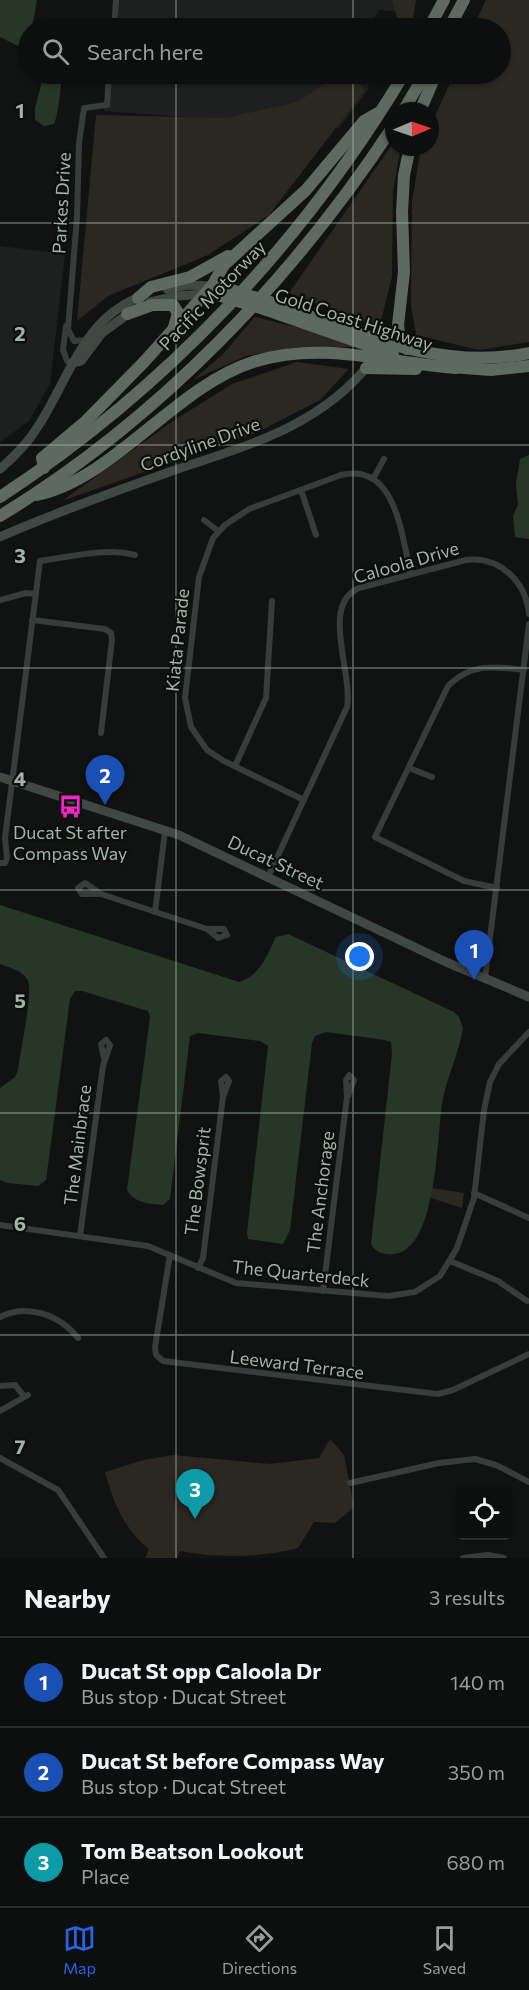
<!DOCTYPE html>
<meta charset="utf-8">
<style>
body{margin:0;font-family:Commissioner,sans-serif;background:#1b1c1c;color:#f1f3f6}
.controls{position:absolute;right:18px;bottom:18px;display:grid;overflow:hidden;border-radius:6px;box-shadow:0 2px 4px #0004}
.controls button{width:54px;height:54px;display:grid;place-items:center;padding:0;border:0;border-bottom:2px solid #2d2e2e;background:#0d0e0e;color:#f1f3f6;font:30px sans-serif}
.compass{position:absolute;left:385px;top:102px;width:54px;height:54px;border-radius:50%;background:#0d0e0e;box-shadow:0 2px 4px #0004;rotate:88deg}
.you{position:absolute;left:360px;top:957px;width:21px;height:21px;margin:-15px;border:4px solid #fff;border-radius:50%;background:#1a73e8;box-shadow:0 0 0 9px #1a73e833}
.badge{display:grid;place-items:center;width:39px;height:39px;border-radius:50%;background:#2563eb;color:#fff;font-size:20px;font-weight:700}
.pin{position:absolute;translate:-50% -50px;filter:drop-shadow(0 2px 3px #0008)}
.pin::after{content:'';position:absolute;top:32px;width:21px;height:18px;background:inherit;clip-path:polygon(0 0,100% 0,50% 100%)}
.list{margin:0;padding:0;list-style:none}
h2{display:flex;justify-content:space-between;align-items:center;height:78px;margin:0;padding:0 24px;font-size:26px}
h2 small{font-size:20px;font-weight:400;color:#9a9c9e}
.list li{display:grid;grid-template-columns:39px 1fr auto;gap:18px;align-items:center;box-sizing:border-box;height:90px;padding:0 24px;border-top:2px solid #2d2e2e}
.list b{display:block;font-size:22px;white-space:nowrap}
.list p{margin:0;font-size:20px;white-space:nowrap;color:#9a9c9e}
.list em{font-size:20px;font-style:normal;color:#9a9c9e}
.icon{flex:none;width:33px;height:33px;fill:none;stroke:currentColor;stroke-width:2;stroke-linecap:round;stroke-linejoin:round}
.map{position:relative;flex:none;width:529px;height:1558px;overflow:hidden}
.search{position:absolute;background:#0d0e0e;box-shadow:0 2px 4px #0004;left:18px;right:18px;top:18px;height:66px;display:flex;align-items:center;gap:15px;box-sizing:border-box;padding:0 21px;border-radius:33px;color:#9a9c9e;font-size:22px}
.sheet{height:348px;background:#0d0e0e}
nav{display:flex;justify-content:space-around;align-items:center;box-sizing:border-box;height:84px;border-top:2px solid #2d2e2e;background:#0d0e0e;font-size:16px;color:#9a9c9e}
nav a{display:grid;justify-items:center;gap:3px}
nav .on{color:#2563eb}
.map>svg:first-child{display:block}
.built{fill:#1d201f}
.green{fill:#2b2822}
.water{fill:#273727}
.lines{fill:none;stroke-linecap:round;stroke-linejoin:round}
.street{stroke:#363d3a;stroke-width:6}
.secondary{stroke:#404843;stroke-width:9}
.highway{stroke:#5e6961;stroke-width:12}
.highway-bridge{stroke:#5e6961;stroke-width:12}
.grid{fill:none;stroke:#a2b4a7;stroke-width:1.5;stroke-opacity:0.55}
.labels{text-anchor:middle;dominant-baseline:central;stroke-width:4.5;stroke-linejoin:round;paint-order:stroke}
.street-label{font-size:18px;fill:#a2b4a7;stroke:#0c0e0d}
.poi-label{font-size:18px;fill:#a2b4a7;stroke:#0c0e0d}
.grid-label{font-size:20px;text-anchor:middle;font-weight:bold;fill:#a2b4a7;stroke:#0c0e0d;stroke-width:4.5;stroke-linejoin:round;paint-order:stroke}
</style>
<div class="map">
<svg width="529" height="1558" viewBox="0 0 529 1558">
<rect width="100%" height="100%" fill="#111312"/>
<!-- built -->
<g class="built">
<polygon points="116,0 409,0 403,12 379,10 369,28 113,28"/>
<polygon points="108,74 370,74 368,90 339,128 104,111"/>
<polygon points="0,246 65,254 50,384 29,421 0,442"/>
</g>
<!-- green -->
<g class="green">
<polygon points="392,0 416,0 413,18 398,21"/>
<polygon points="486,0 529,0 529,342 479,350 416,335 411,305 412,201 421,148 430,147 430,127 454,74 500,74 500,28 473,28"/>
<polygon points="338,74 351,74 365,90 269,215 208,255 108,296 77,321 96,115 226,118 298,102"/>
<polygon points="394,142 394,147 401,147 393,191 392,277 379,328 289,293"/>
<polygon points="255,317 353,341 353,347 298,347 246,356 193,380 223,354"/>
<polygon points="297,362 349,369 320,400 258,432 62,501 173,421 232,384"/>
<polygon points="432,1188 464,1193 462,1208 431,1198"/>
<path d="M330,1439L344,1455L354,1507L335,1523L314,1522L298,1548C260,1558 215,1558 180,1551L177,1558H145L149,1549C124,1530 113,1501 105,1472L144,1460L173,1455L270,1464L319,1458Z"/>
</g>
<!-- water -->
<g class="water">
<polygon points="0,0 37,0 32,28 28,28 28,42 20,47 0,37"/>
<path d="M44,74H61C63,80 57,118 54,124L44,126L35,120V108Z"/>
<polygon points="529,455 529,539 515,537 513,516 518,505 516,483 520,459"/>
<path d="M0,905L239,982C260,976 267,955 276,937L288,934L454,1012L459,1017L463,1028C459,1054 446,1078 442,1104C437,1136 437,1250 394,1254C384,1255 376,1253 371,1244L392,1054L391,1042L385,1040L326,1032L315,1036L312,1043L290,1230L283,1244L248,1239L247,1233L268,1046L260,1041L198,1033L190,1036L170,1199L163,1205C150,1204 134,1203 127,1190L150,1017L148,1011L82,991H75L70,999L46,1180L38,1186L8,1183L0,1180V1088L15,1077L18,1070C20,1053 33,993 28,981C23,970 10,968 0,964Z"/>
</g>
<g class="lines">
<!-- street -->
<g class="street">
<polyline points="114,28 116,0"/>
<polyline points="66,326 63,350 67,361 72,363"/>
<polyline points="86,340 74,341 68,329 77,217 79,143 84,108 107,105 109,74"/>
<polyline points="374,477 384,459"/>
<polyline points="301,490 316,535"/>
<polyline points="204,520 218,531"/>
<polyline points="0,600 26,593 36,594"/>
<polyline points="32,620 105,629 111,633 112,640 101,733"/>
<polyline points="235,766 266,698 272,601"/>
<polyline points="409,768 432,777"/>
<path d="M304,800L224,761L207,750L191,727L185,698L199,577L213,538L225,525L249,509L341,475C397,462 401,536 411,574"/>
<path d="M0,863H5L7,858L5,838L40,561C70,557 105,547 135,555"/>
<path d="M268,877L347,707C353,671 320,605 359,588L466,560C499,556 526,581 529,614"/>
<path d="M497,888L464,881L375,837L448,686C471,663 494,666 524,670"/>
<polyline points="101,894 85,883 78,888 82,894 101,894 207,929 218,938 227,935 224,929 207,929"/>
<polyline points="155,912 165,831"/>
<polyline points="485,978 529,624"/>
<polyline points="104,1058 101,1044 106,1040"/>
<polyline points="474,1193 529,1218"/>
<polyline points="0,1225 148,1246 236,1283 388,1296 415,1292 440,1276 457,1248 474,1198 484,1110 490,1082 499,1064 529,1032"/>
<polyline points="80,1236 103,1066 110,1045 106,1040"/>
<polyline points="170,1255 155,1347 156,1355 163,1361 438,1394 453,1390 529,1354"/>
<polyline points="450,1261 498,1281 527,1301"/>
<polyline points="198,1268 203,1258 223,1097 229,1081 226,1077 221,1081 223,1097"/>
<polyline points="323,1291 347,1097 346,1080 349,1075 354,1080 348,1096"/>
<path d="M0,1317C27,1303 60,1315 78,1338"/>
<polyline points="0,1386 15,1385 24,1396"/>
<polyline points="0,1411 28,1395"/>
<polyline points="0,1458 58,1490 104,1558"/>
<polyline points="350,1483 439,1463 475,1459 496,1465 529,1482"/>
<polyline points="463,1558 488,1555 504,1558"/>
</g>
<!-- secondary -->
<g class="secondary">
<polyline points="167,289 188,285 212,286"/>
<polyline points="150,302 177,296 205,294"/>
<polyline points="72,363 81,361 102,333 132,311"/>
<path d="M0,469C14,457 27,444 37,428C69,380 82,318 142,296"/>
<path d="M0,537C56,512 114,492 172,471C245,446 320,427 370,363"/>
<polyline points="0,777 179,835 446,962 529,997"/>
</g>
<!-- highway -->
<g class="highway">
<polyline points="429,28 444,0"/>
<polyline points="449,28 464,0"/>
<polyline points="403,111 425,74"/>
<polyline points="420,111 436,74"/>
<polyline points="138,298 151,287 190,277 228,256"/>
<path d="M273,303C356,332 440,372 529,353"/>
<polyline points="267,310 393,354"/>
<polyline points="127,314 152,305 173,305 178,313 174,327"/>
<polyline points="407,349 400,341 398,325 404,272 402,212 404,175 410,147"/>
<polyline points="451,367 491,370 529,366"/>
<polyline points="366,368 416,369"/>
<polyline points="44,468 42,458 86,421 144,362 212,286 224,265 306,190 364,121 378,113"/>
<path d="M37,495C115,478 175,387 253,362C321,340 388,363 456,368"/>
<path d="M0,497C166,388 302,244 404,74"/>
<path d="M0,516C159,419 292,280 394,125"/>
</g>
<!-- highway-bridge -->
<g class="highway-bridge">
<polyline points="225,288 273,303"/>
<polyline points="218,295 267,310"/>
</g>
</g>
<!-- grid -->
<path class="grid" d="M176,0V28M353,0V28M176,74V1558M353,74V1558M0,223H529M0,445H529M0,668H529M0,890H529M0,1113H529M0,1335H529"/>
<!-- icons -->
<defs>
<symbol id="bus-bare" viewBox="-9 -9 18 18"><path d="M-5-6H5V4H4V6H2V4H-2V6H-4V4H-5ZM-3.5-4V0h7V-4ZM-3.5 1.2v1.5H-2V1.2ZM2 1.2v1.5H3.5V1.2Z" fill="#f923c9" stroke="#0c0e0d" stroke-width="2.5" paint-order="stroke"/></symbol>
</defs>
<g fill-rule="evenodd">
<use href="#bus-bare" x="54" y="790" width="33" height="33"/>
</g>
<g class="labels">
<!-- street labels -->
<g class="street-label">
<text transform="translate(61 203) rotate(-87)">Parkes Drive</text>
<text transform="translate(212 295) rotate(-46)">Pacific Motorway</text>
<text transform="translate(354 319) rotate(18)">Gold Coast Highway</text>
<text transform="translate(200 444) rotate(-20)">Cordyline Drive</text>
<text transform="translate(406 562) rotate(-16)">Caloola Drive</text>
<text transform="translate(177 640) rotate(-84)">Kiata Parade</text>
<text transform="translate(276 862) rotate(25)">Ducat Street</text>
<text transform="translate(77 1145) rotate(-83)">The Mainbrace</text>
<text transform="translate(197 1181) rotate(-83)">The Bowsprit</text>
<text transform="translate(320 1192) rotate(-83)">The Anchorage</text>
<text transform="translate(301 1273) rotate(6)">The Quarterdeck</text>
<text transform="translate(297 1364) rotate(7)">Leeward Terrace</text>
</g>
<!-- poi labels -->
<g class="poi-label">
<text x="70" y="832">Ducat St after<tspan x="70" dy="21">Compass Way</tspan></text>
</g>
</g>
<g class="grid-label">
<text x="20" y="118">1</text>
<text x="20" y="341">2</text>
<text x="20" y="563">3</text>
<text x="20" y="786">4</text>
<text x="20" y="1008">5</text>
<text x="20" y="1231">6</text>
<text x="20" y="1454">7</text>
</g>
</svg>
<div class="controls">
<button><svg class="icon" aria-label="locate" viewBox="0 0 24 24"><circle cx="12" cy="12" r="6"/><path d="M12 2v4M12 18v4M2 12h4M18 12h4"/></svg></button>
</div>
<svg class="compass" viewBox="-18 -18 36 36"><path d="M0-13l5 13h-10z" fill="#e53935"/><path d="M0 13l5-13h-10z" fill="#9a9c9e"/></svg>
<div class="you"></div>
<div class="pin badge" style="left:474px;top:980px;background:#1a4fb4">1</div>
<div class="pin badge" style="left:105px;top:805px;background:#1a4fb4">2</div>
<div class="pin badge" style="left:195px;top:1519px;background:#0f9aa8">3</div>
<div class="search"><svg class="icon" aria-label="search" viewBox="0 0 24 24"><circle cx="10" cy="10" r="6"/><path d="M15 15l6 6"/></svg>Search here</div>
</div>
<section class="sheet">
<h2>Nearby<small>3 results</small></h2>
<ul class="list">
<li><span class="badge" style="background:#1a4fb4">1</span><div><b>Ducat St opp Caloola Dr</b><p>Bus stop · Ducat Street</p></div><em>140 m</em></li>
<li><span class="badge" style="background:#1a4fb4">2</span><div><b>Ducat St before Compass Way</b><p>Bus stop · Ducat Street</p></div><em>350 m</em></li>
<li><span class="badge" style="background:#0f9aa8">3</span><div><b>Tom Beatson Lookout</b><p>Place</p></div><em>680 m</em></li>
</ul>
</section>
<nav>
<a class="on"><svg class="icon" aria-label="map" viewBox="0 0 24 24"><path d="M3 6l6-2 6 2 6-2v14l-6 2-6-2-6 2zM9 4v14M15 6v14"/></svg>Map</a>
<a><svg class="icon" aria-label="directions" viewBox="0 0 24 24"><path d="M12 3l9 9-9 9-9-9zM9 14v-3h6M13 9l2 2-2 2"/></svg>Directions</a>
<a><svg class="icon" aria-label="saved" viewBox="0 0 24 24"><path d="M7 4h10v16l-5-4-5 4z"/></svg>Saved</a>
</nav>
